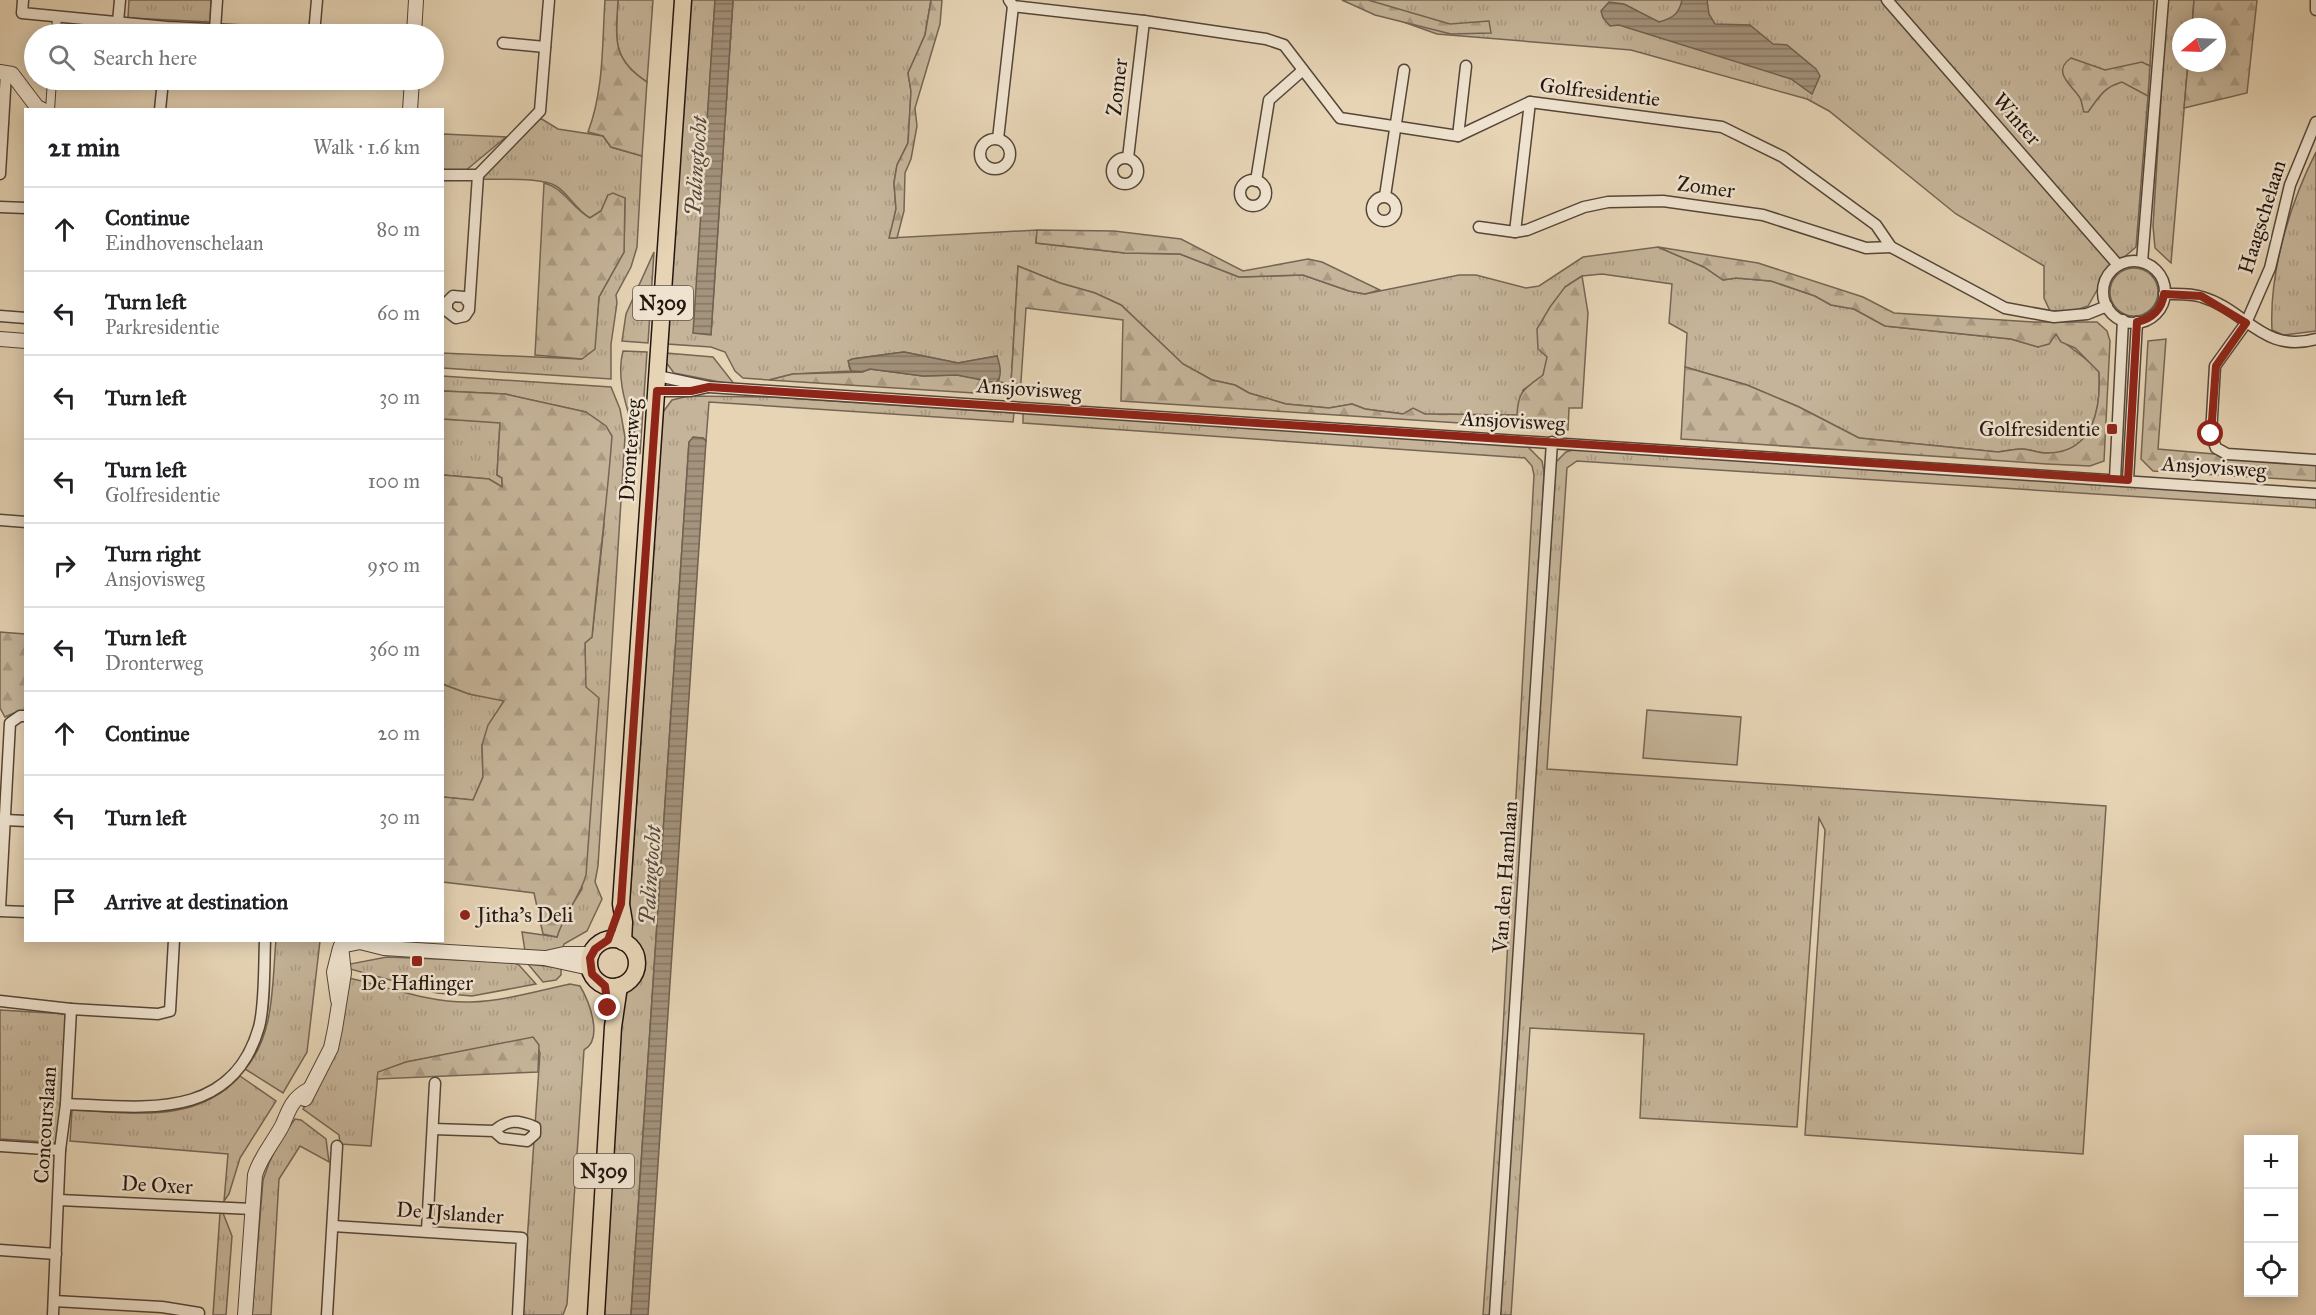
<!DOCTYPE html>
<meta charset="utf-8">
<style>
body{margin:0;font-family:"IM FELL Great Primer",serif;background:#f6f6f6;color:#202124}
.controls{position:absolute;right:18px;bottom:18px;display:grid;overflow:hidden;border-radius:0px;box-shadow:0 3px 15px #0003}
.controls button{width:54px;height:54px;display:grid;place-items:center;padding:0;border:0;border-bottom:2px solid #e0e0e0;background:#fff;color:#202124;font:30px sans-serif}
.compass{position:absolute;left:2172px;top:18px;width:54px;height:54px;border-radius:50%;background:#fff;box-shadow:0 3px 15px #0003;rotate:251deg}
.stop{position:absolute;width:18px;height:18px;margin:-14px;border:4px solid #8f2418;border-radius:50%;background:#fff}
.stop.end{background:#8f2418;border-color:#fff;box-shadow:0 2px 6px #0008}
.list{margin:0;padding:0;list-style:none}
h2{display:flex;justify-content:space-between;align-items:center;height:78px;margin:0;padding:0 24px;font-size:26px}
h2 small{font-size:20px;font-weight:400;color:#757577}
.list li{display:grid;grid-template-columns:39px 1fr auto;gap:18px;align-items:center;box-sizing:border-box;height:84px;padding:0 24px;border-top:2px solid #e0e0e0}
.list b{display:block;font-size:22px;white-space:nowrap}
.list p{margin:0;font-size:20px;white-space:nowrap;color:#757577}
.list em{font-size:20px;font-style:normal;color:#757577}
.icon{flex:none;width:33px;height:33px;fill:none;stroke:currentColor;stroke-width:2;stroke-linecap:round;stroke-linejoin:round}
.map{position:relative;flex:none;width:2316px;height:1315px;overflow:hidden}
.search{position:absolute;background:#fff;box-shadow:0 3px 15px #0003;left:24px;top:24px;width:420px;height:66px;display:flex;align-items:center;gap:15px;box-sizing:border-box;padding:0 21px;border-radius:33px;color:#757577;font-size:22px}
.panel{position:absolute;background:#fff;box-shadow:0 3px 15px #0003;left:24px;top:108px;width:420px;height:834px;border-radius:0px}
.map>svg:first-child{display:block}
.grass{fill:url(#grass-tufts);stroke:#746554;stroke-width:1.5}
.forest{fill:url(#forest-firs);stroke:#746554;stroke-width:1.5}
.garden{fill:#c5b499;stroke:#746554;stroke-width:1.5}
.water{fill:url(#water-rules);stroke:#706151;stroke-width:1.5}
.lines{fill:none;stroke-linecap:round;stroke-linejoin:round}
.pedestrian-casing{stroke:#544639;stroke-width:10}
.minor-casing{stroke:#544639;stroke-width:13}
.tertiary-casing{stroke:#544639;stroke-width:16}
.primary-casing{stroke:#231610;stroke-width:19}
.pedestrian{stroke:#efe3cf;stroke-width:8}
.minor{stroke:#efe3cf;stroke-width:10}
.tertiary{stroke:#efe3cf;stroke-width:14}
.primary{stroke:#e6d4b5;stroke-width:16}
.route{stroke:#8f2418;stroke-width:8}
.poi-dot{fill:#8f2418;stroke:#efe3cf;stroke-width:2}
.labels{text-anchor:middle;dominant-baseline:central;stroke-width:5;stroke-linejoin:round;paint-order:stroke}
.shield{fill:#efe3cf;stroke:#605449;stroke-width:1.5}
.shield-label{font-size:20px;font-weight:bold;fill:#231610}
.street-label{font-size:21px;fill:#231610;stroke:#efe3cf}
.poi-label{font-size:21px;fill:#231610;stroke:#efe3cf;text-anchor:end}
.water-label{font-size:22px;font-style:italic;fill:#57483c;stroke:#efe3cf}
</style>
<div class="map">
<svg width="2316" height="1315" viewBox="0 0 2316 1315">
<defs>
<pattern id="grass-tufts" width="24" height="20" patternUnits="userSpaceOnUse" patternTransform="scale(1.5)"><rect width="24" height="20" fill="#c5b499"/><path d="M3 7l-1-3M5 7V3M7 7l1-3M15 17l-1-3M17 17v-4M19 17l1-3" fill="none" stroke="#a99a83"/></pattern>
<pattern id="forest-firs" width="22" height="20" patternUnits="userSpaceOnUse" patternTransform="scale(1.5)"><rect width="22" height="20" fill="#c5b499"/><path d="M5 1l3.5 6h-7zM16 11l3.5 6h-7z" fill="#a99a83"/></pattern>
<pattern id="water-rules" width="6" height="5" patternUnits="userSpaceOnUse" patternTransform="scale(1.5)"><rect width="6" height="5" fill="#a4937d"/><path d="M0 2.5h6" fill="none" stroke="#857765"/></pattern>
</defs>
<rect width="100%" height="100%" fill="#e6d4b5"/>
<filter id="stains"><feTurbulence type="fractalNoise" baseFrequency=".00333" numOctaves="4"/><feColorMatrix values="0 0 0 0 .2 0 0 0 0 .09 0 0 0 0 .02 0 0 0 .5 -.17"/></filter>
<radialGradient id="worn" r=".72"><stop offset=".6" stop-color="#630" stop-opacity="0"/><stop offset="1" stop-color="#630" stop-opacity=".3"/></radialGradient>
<!-- grass -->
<g class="grass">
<polygon points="129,0 211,0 210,22 128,18"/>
<path d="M618,0H653L647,82C611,59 616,38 618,0Z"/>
<path d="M689,0H715L694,333L711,334L733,0H931L925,35L908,73L911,91L908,143L897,165L894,183L896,209L890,238L1037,230L1036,243L1125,253L1180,254L1239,277L1303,275L1349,291L1365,294L1459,275H1476L1526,288L1539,286L1583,257L1658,247L1704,267L1723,280L1736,278L1771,281L1815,296L1831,305L1854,309L1885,326L2011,339L2038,347L2056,333C2064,347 2085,354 2099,372C2101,407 2094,452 2050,453C2040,454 2031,449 2022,449C2014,449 2006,451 1998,452L1859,438L1799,407L1747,385L1685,367L1687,333L1669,323L1672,284L1602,274L1582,276L1565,287L1543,376L1523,390L1518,415L1404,414L1365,409L1352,404L1329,408L1286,404L1249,393L1235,385L1212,380L1183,364L1121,305L1095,293L1060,283L1018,266L1011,384L996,383L999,380L997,356L958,363L904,352L852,359L849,366L851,371L793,374L769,380L743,378L735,371L725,352L711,347L667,344Z"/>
<polygon points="1342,0 2154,0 2150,66 2148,65 2145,93 2148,96 2136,247 2108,271 2088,306 2073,311 2050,311 2044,298 2044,266 1956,214 1829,111 1807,99 1631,50 1437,34"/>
<polygon points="2167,0 2194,0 2192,27 2181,27 2181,63 2188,63 2171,263 2155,248 2153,226"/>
<path d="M540,118L558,129L603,136L611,147L642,156L637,247L631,267L616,295L617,303L611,344V379L443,368L442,353L581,359L597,318L599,297L624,252L625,198L608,195L601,211L590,218C576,210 569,194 556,186C541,177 499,180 481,179Z"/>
<polygon points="443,134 506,137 465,171 445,171 443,168"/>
<path d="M2316,152V331L2283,335L2272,330C2269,272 2290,203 2316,152Z"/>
<polygon points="654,252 648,343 622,341 626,314"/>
<circle cx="2134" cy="292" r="24"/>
<path d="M623,351L647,352L640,454C633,421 614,385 623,351Z"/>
<polygon points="666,353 713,357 735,385 674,373 665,361"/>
<polygon points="442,376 611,387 620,409 625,437 598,866 595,882 602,899 587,931 564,944 561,953 525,951 522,932 557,937 561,922 582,889 585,643 592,637 604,525 586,412 505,394 443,391"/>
<path d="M689,396L771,397L1014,413L1013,422L709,402L706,441L703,438L689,442L631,1315H604L623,999C626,990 631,988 637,980C651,962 633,945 628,927L663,412L672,400Z"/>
<polygon points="1023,413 1527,446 1542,461 1544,472 1540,571 1491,1315 1483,1315 1502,1047 1534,475 1532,466 1525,458 1023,423"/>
<polygon points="442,419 500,422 497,475 502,478 502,487 489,479 443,475"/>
<polygon points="1576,449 2316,497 2316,508 1577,461 1567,468 1547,769 2106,806 2083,1154 1805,1135 1825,830 1819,818 1797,1127 1640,1118 1644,1034 1530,1028 1511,1315 1499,1315 1555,463 1566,452"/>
<polygon points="442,684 469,694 504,700 482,745 483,777 473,800 443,797"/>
<path d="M276,940L320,941L307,1052L283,1093L245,1069C275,1035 272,983 276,940Z"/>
<polygon points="387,957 512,962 519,965 536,984 472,996 437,993 350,969 350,964"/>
<polygon points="528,964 561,968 561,975 556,980 543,982"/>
<path d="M349,978C388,987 430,1003 470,1002C504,1001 537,991 570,984L580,986C589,1001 604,1039 584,1050L567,1304L563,1315H522L540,1053L533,1038L406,1062L378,1073L371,1146L340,1144L339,1135L303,1109C336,1067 343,1029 349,978Z"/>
<polygon points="0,1010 67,1014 60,1143 0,1139"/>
<path d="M240,1076L276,1101L240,1158L229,1194L224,1201L228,1154L70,1141L72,1110C132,1112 196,1125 240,1076Z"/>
<path d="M295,1119L301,1120L326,1139L329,1162L300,1146L279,1179L271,1315H252L263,1180C270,1157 280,1138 295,1119Z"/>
<polygon points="220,1213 223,1213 232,1236 226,1315 213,1315"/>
</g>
<!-- forest -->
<g class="forest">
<path d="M605,0H618C616,38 611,59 647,82L642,156L611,147L603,136L588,132C604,90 602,45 605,0Z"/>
<polygon points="931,0 942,0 940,24 915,108 917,126 911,159 905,173 904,211 897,238 889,238 896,209 894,183 897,165 908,143 911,91 908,73 925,35"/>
<polygon points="1342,0 1368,0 1450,24 1489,21 1491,33 1451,34 1375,15"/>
<polygon points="2194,0 2257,0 2247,93 2184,108 2188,63 2217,63 2217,27 2192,27"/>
<path d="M2071,58L2105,70L2142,62L2150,66L2148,96L2122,82C2104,87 2099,97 2088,112H2084C2082,107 2082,101 2080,98C2074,87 2050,72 2071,58Z"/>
<path d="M544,183C564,188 572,208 590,218L601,211L608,195L613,193L625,198L624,252L599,297L595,349L582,359L535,355Z"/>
<polygon points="1037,230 1114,231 1181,239 1243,271 1308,259 1322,262 1380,290 1365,294 1349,291 1303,275 1239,277 1180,254 1125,253 1036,243"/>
<path d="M1658,247L1758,263L1863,297L1894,313L2033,322H2097L2107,331L2110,341L2104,461L2090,466L2047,464L1681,439L1685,367L1747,385L1799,407L1859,438L1998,452C2006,451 2014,449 2021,449C2031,449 2040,454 2049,453C2094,452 2101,407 2099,372L2075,348L2061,342L2056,334L2049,344L2038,347L2011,339L1885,326L1854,309L1831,305L1815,296L1771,281L1736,278L1723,280L1704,267Z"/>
<path d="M1018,266L1060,283L1095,293L1121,305L1183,364L1212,380L1235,385L1249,393L1286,404L1329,408L1352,404L1365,409L1403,414L1413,408L1425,414L1517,415C1518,391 1524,389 1543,375L1547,357L1538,349L1537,329L1550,307L1565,287L1582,276L1588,313L1582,408H1569L1568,430L1121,401L1123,320L1026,308L1020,396L769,380L793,374L862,372L870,369L923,376L957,375L1011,384Z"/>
<polygon points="2166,339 2158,449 2316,463 2316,481 2153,471 2141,459 2148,341"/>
<path d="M443,391L505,394L586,412L606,426L612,436C607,504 598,570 592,637L585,643L586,687L599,698L586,875C580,897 564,914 557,937L543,934L534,893L443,882V797L473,800L483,777L482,745L488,725L504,701L469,694L443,684V475L489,479L502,487V478L497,475L500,423L443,419Z"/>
<polygon points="0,632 25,634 25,714 14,713 5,717 0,708"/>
<polygon points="533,1037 539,1045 538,1072 377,1079 378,1072 406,1062"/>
</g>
<!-- garden -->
<polygon class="garden" points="1647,710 1741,717 1737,765 1643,758"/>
<!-- water -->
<g class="water">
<polygon points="715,0 733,0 711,335 693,333"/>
<path d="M1682,0H1707L1709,14L1715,24L1750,25L1773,44L1787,45L1816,69L1820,76L1812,94L1791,79L1619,25L1610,26L1603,18L1601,11L1609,2L1624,4L1659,22C1673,18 1679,14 1682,0Z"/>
<path d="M904,352L958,363L997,356C1000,365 1003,376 996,383L957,375L923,376L870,369L862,372L851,371L848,361L852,359Z"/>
<polygon points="693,437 703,438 706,441 648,1315 631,1315 689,442"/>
</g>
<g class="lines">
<defs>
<g id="pedestrian">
<polyline points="56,34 57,16"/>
<polyline points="50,110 52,80"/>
</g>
<g id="minor">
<polyline points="23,0 22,13 167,27 312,34"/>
<polyline points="1009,0 1013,6 1144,21 1266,39 1284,45 1340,118 1458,136 1530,102 1722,127 1783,157 1876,225 1891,247 2005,308 2054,317 2087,314 2107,306"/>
<polyline points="1887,0 2118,265"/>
<polyline points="2316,0 2316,10"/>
<polyline points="118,22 120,0"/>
<polyline points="215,30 217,0"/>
<polyline points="314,34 317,0"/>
<polyline points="503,43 545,47"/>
<polyline points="160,110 163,80"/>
<polyline points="2316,122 2290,185 2270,268 2246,323 2215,366 2211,434 2216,448 2227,454 2316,460"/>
<polyline points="1458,136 1466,66"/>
<polyline points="998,139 1013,6"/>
<circle cx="995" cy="154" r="15"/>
<polyline points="1128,158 1144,21"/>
<circle cx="1125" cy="171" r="13"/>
<polyline points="0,174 6,73"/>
<polyline points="442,175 478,175 540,111 549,0"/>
<circle cx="1253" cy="193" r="13"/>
<polyline points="1256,181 1269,100 1303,70"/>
<polyline points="1385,196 1404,70"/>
<circle cx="1384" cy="209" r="12"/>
<polyline points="0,207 26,208"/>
<polyline points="1479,227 1515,232 1527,230 1584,207 1608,202 1663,201 1763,215 1866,248 1891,247"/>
<polyline points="1515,232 1530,102"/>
<circle cx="2134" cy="292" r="31"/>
<polyline points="2142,262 2163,0"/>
<path d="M2164,294C2176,294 2191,293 2202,297C2246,310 2263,354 2316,339"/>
<polyline points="469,303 464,297 453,296 447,302 447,311 456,318 465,316 469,310 478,175"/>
<polyline points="0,316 26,318"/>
<polyline points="658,376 709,387 2316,494"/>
<polyline points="657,391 691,391 708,387"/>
<polyline points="2115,479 2123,320"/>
<polyline points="2128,480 2137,322"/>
<polyline points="0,520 26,522"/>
<polyline points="5,820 26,821"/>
<polyline points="0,908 10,723 20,716 26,716"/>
<polyline points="0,911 26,912"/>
<polyline points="0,1001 71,1009 66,1104 60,1150 53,1315"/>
<polyline points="71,1009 158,1014 170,1011 174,940"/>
<path d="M66,1104C143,1107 232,1122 259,1027C265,1005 264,965 265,940"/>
<path d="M433,1129L494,1131L502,1138L527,1141L535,1134V1127C518,1120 508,1119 494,1131"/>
<polyline points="0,1146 60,1150"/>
<polyline points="59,1200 252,1209"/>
<polyline points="333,1226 522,1238 518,1315"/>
<polyline points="427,1230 435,1083"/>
<polyline points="0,1250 56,1254"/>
<polyline points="54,1301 162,1307 199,1313"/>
<polyline points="327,1315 337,1146"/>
<polyline points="1495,1315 1552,442"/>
</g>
<g id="tertiary">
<polyline points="414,34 416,0"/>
<polyline points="0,72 12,74 37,107 43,110"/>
<polyline points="410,110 412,80"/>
<polyline points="0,339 26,341"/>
<polyline points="341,946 360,942 384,948 544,958 590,968"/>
<polyline points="546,958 564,954 592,954"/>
<polyline points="338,1000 334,972 340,948"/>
<polyline points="305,1099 331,1048 335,1029 344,973 341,946"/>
<path d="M245,1315L255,1175C261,1155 274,1142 283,1124C289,1109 293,1098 308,1090"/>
</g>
<g id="primary">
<circle cx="613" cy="963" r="24"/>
<polyline points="623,942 624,922 621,904 683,0"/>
<polyline points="596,1315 613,1027 619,986"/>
</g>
</defs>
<!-- pedestrian casing -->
<use href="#pedestrian" class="pedestrian-casing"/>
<!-- minor casing -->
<use href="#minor" class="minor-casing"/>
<!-- tertiary casing -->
<use href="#tertiary" class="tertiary-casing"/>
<!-- primary casing -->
<use href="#primary" class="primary-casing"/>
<!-- pedestrian -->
<use href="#pedestrian" class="pedestrian"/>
<!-- minor -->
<use href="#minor" class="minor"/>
<!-- tertiary -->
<use href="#tertiary" class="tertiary"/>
<!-- primary -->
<use href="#primary" class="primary"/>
</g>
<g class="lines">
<!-- route -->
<path class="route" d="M608,1008L605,986L592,974L590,958L595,949L608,940L621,904L657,391H691L709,387L2128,480L2137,322C2152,319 2162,309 2164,294L2201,296L2246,323L2216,366L2211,434"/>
</g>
<!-- markers -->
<g class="poi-dot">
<rect x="2106" y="423" width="12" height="12" rx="3"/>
<circle cx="465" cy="915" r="6"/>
<rect x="411" y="955" width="12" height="12" rx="3"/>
</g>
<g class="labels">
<!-- shield labels -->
<g class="shield">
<rect x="633" y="286" width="60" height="34" rx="4.5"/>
<rect x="574" y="1154" width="60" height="34" rx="4.5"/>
</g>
<g class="shield-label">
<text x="663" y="303">N309</text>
<text x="604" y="1171">N309</text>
</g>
<!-- street labels -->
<g class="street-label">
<text transform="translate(1117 87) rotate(-83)">Zomer</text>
<text transform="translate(1600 92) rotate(7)">Golfresidentie</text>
<text transform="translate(2017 119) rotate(49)">Winter</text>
<text transform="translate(1706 187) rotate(8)">Zomer</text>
<text transform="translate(2262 217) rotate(-73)">Haagschelaan</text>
<text transform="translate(1029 389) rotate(4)">Ansjovisweg</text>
<text transform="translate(1513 421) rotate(3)">Ansjovisweg</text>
<text transform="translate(630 450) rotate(-86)">Dronterweg</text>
<text transform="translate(2214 467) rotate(4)">Ansjovisweg</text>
<text transform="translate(1505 877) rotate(-86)">Van den Hamlaan</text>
<text transform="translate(45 1125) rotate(-86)">Concourslaan</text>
<text transform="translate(157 1185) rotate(3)">De Oxer</text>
<text transform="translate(450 1213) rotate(4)">De IJslander</text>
</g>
<!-- poi labels -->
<g class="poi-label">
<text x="2100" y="429">Golfresidentie</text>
<text x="477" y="915" text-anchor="start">Jitha's Deli</text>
<text x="417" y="983" text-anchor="middle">De Haflinger</text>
</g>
<!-- water labels -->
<g class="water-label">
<text transform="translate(696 166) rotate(-86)">Palingtocht</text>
<text transform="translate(650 875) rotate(-86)">Palingtocht</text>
</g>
</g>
<rect width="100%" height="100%" filter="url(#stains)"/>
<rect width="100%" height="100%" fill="url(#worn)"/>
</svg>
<div class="controls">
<button>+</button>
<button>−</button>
<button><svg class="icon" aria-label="locate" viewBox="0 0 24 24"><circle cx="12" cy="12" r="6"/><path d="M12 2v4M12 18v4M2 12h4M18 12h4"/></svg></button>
</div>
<svg class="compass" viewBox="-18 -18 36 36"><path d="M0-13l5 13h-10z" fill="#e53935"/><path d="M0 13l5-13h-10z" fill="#757577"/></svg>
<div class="stop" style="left:2211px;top:434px"></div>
<div class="stop end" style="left:608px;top:1008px"></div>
<div class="search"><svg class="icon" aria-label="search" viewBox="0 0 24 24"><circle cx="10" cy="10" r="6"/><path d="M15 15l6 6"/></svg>Search here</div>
<section class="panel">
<h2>21 min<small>Walk · 1.6 km</small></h2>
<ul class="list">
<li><svg class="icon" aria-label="ahead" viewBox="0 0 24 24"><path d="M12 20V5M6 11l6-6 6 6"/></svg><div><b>Continue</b><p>Eindhovenschelaan</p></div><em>80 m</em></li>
<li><svg class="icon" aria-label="left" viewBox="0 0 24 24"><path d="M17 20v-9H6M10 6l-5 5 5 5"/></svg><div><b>Turn left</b><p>Parkresidentie</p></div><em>60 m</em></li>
<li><svg class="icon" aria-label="left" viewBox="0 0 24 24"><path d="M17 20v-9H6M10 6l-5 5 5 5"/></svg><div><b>Turn left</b></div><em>30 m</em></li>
<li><svg class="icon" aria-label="left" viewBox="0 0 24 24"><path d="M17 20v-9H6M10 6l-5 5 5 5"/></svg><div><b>Turn left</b><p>Golfresidentie</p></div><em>100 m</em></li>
<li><svg class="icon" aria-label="right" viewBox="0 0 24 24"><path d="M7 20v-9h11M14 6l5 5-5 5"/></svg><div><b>Turn right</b><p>Ansjovisweg</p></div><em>950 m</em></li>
<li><svg class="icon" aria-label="left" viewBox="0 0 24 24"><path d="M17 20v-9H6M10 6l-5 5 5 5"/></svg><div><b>Turn left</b><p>Dronterweg</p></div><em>360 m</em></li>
<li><svg class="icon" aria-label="ahead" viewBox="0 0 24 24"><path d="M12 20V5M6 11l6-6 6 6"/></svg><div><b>Continue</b></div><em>20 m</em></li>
<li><svg class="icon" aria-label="left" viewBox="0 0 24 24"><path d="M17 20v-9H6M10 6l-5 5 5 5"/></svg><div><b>Turn left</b></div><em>30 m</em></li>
<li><svg class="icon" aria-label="arrive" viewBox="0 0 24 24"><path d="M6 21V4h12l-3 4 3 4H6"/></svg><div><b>Arrive at destination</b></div></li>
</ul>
</section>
</div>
